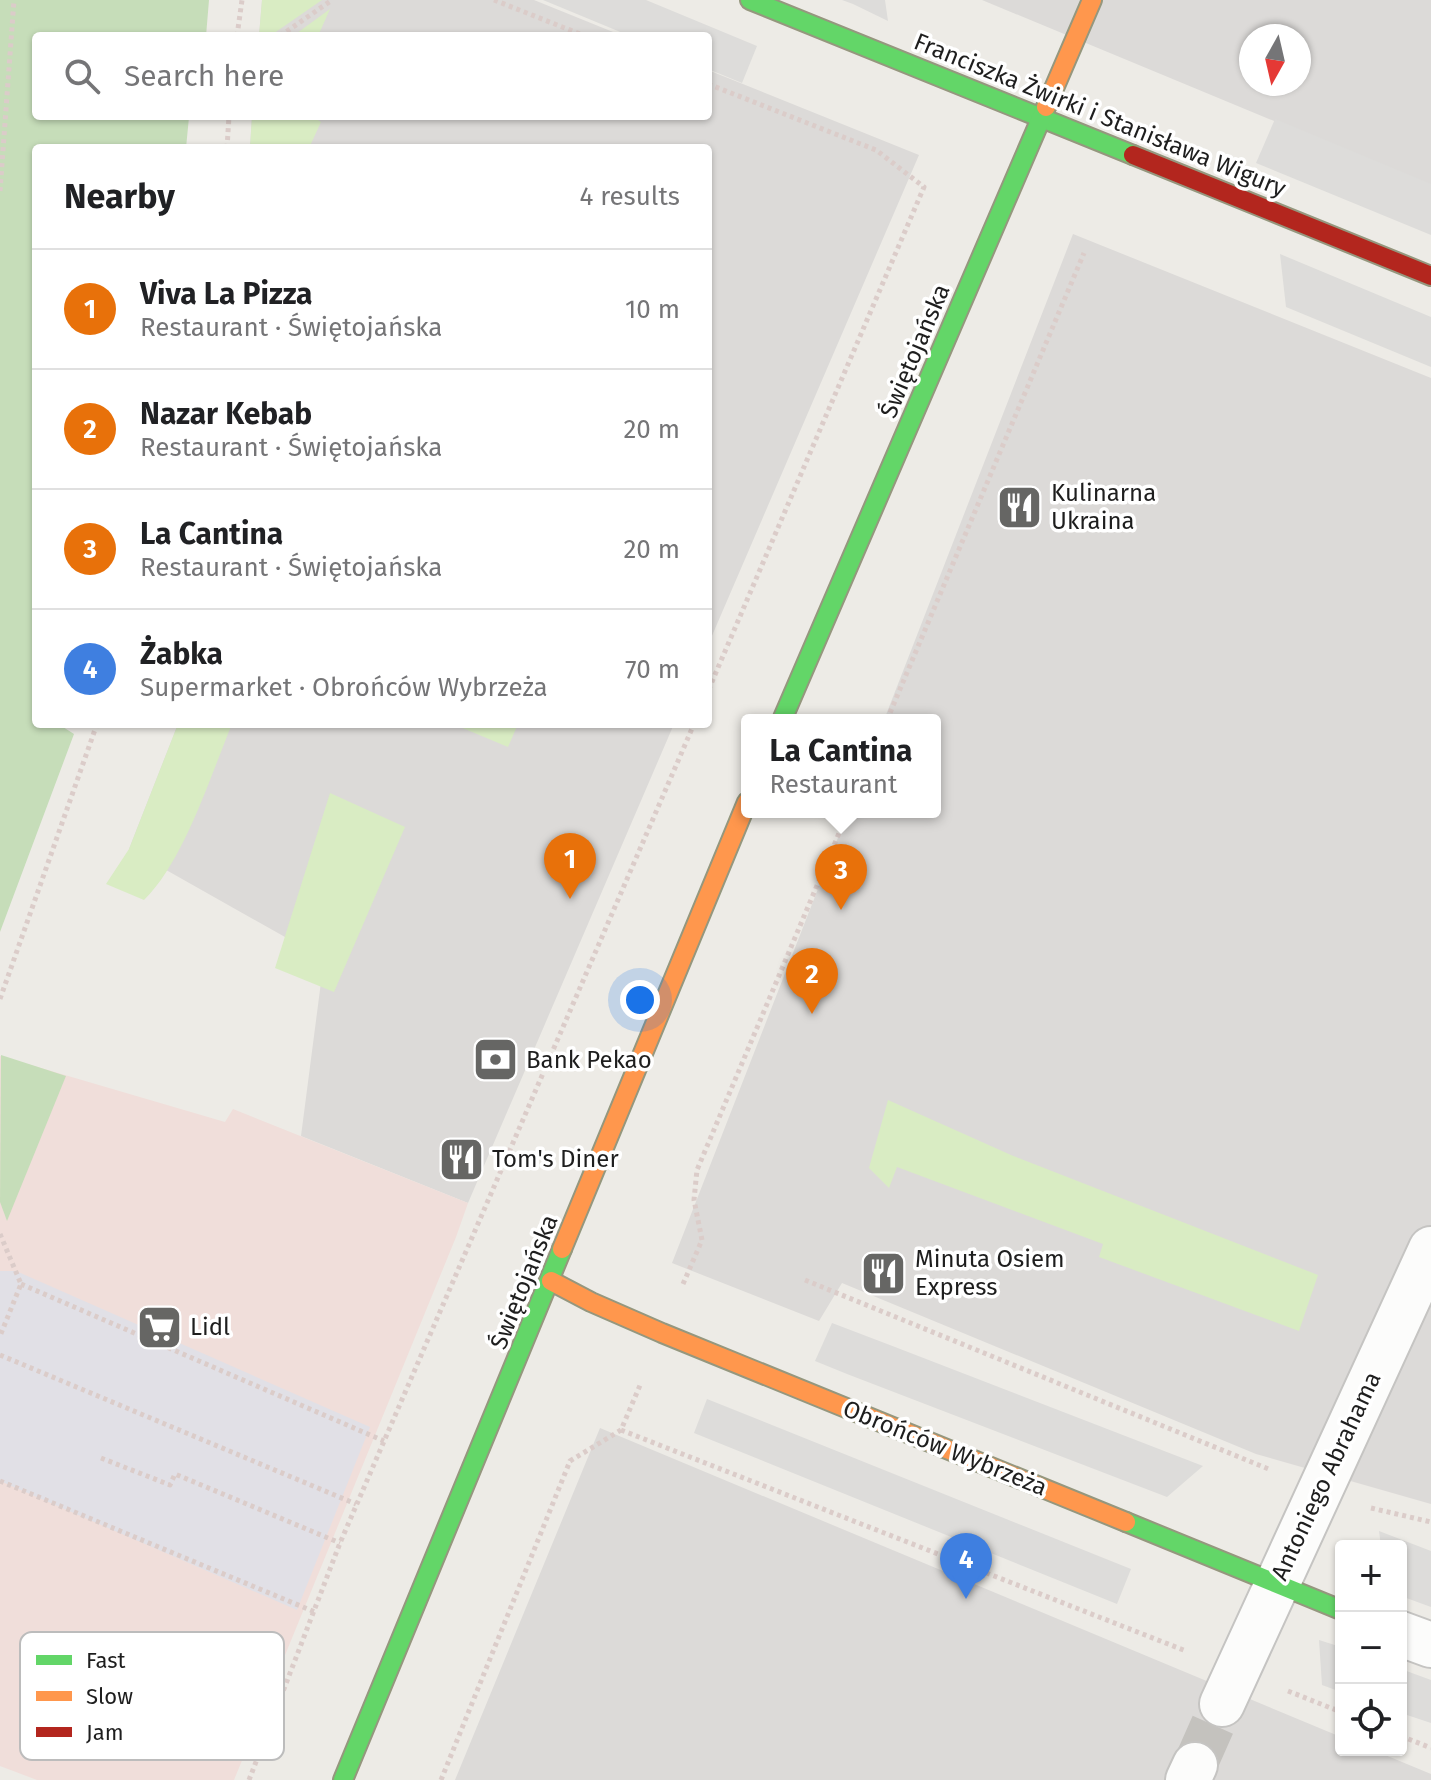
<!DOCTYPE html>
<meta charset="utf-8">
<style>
body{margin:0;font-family:"Fira Sans",sans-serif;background:#f6f6f6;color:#202124}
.controls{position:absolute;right:24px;bottom:24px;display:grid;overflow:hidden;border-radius:8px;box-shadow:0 2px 6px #0004}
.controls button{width:72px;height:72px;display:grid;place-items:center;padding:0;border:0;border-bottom:2px solid #e0e0e0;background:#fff;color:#202124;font:40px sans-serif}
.compass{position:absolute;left:1239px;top:24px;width:72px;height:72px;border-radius:50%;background:#fff;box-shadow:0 2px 6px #0004;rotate:188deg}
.you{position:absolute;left:640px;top:1000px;width:28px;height:28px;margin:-20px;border:6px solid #fff;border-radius:50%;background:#1a73e8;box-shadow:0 0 0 12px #1a73e833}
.badge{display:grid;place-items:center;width:52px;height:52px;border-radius:50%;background:#666664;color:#fff;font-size:26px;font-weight:700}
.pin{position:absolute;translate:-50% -66px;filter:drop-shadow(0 2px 4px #0008)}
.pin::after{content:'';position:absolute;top:42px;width:28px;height:24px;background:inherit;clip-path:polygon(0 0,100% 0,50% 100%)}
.popup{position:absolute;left:741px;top:714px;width:200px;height:104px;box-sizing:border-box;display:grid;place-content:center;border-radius:8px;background:#fff;filter:drop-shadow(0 2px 6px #0005);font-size:26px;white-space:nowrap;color:#757577}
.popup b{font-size:30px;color:#202124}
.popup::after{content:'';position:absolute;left:50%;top:100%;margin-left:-16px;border:16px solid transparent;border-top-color:#fff}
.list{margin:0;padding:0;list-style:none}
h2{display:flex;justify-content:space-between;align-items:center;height:104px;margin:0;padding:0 32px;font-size:34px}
h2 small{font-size:26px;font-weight:400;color:#757577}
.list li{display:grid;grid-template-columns:52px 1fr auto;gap:24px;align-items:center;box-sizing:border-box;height:120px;padding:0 32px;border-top:2px solid #e0e0e0}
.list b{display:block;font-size:30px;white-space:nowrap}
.list p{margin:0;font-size:26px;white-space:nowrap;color:#757577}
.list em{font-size:26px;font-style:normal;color:#757577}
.icon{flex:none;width:44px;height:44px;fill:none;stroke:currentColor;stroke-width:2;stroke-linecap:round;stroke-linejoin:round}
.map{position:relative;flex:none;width:1431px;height:1780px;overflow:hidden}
.search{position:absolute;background:#fff;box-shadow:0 2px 6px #0004;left:32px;top:32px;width:680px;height:88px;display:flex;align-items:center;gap:20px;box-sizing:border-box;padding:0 28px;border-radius:8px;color:#757577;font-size:30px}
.panel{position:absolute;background:#fff;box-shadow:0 2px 6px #0004;left:32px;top:144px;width:680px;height:584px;border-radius:8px}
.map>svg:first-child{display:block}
.residential{fill:#dcdad8;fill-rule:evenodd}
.commercial{fill:#f0deda}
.grass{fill:#d9ecc3}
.forest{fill:#c6ddb9}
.parking{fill:#dddcda}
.plaza{fill:#e1e0e6}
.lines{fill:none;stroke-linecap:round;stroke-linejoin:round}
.street-tunnel{stroke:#c4c2be;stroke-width:44;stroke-dasharray:44 22;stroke-linecap:butt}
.street-casing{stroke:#c5c4c2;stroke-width:48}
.fast-casing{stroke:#95977e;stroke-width:22}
.slow-casing{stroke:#95977e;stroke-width:22}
.jam-casing{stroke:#95977e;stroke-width:22}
.path{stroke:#dbccc9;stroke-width:5;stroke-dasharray:4 4;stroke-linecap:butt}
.street{stroke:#fcfcfb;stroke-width:44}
.fast{stroke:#63d668;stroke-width:18}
.slow{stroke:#ff974d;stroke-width:18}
.jam{stroke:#b3261e;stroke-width:18}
.labels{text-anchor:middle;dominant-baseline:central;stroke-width:7;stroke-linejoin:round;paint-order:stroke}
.street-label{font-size:24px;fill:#1e1e1e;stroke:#fff}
.poi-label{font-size:24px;fill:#1e1e1e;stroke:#fff;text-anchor:start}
.key{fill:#fff;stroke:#bcbcbc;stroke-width:2}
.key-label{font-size:22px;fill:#1e1e1e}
</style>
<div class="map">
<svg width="1431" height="1780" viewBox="0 0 1431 1780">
<rect width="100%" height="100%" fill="#edebe6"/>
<!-- residential -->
<g class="residential">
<polygon points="262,0 534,0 623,36 259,36"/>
<path d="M982,0H1431V186ZM1251,36H1299V84H1251Z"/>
<polygon points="708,70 919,155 708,645 708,148 250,148 252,116 708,116"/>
<polygon points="1073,234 1431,378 1431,1504 1256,1454 842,1283 819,1321 672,1263 848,812 935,812 935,720 884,720"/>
<polygon points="178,724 674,724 468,1203 301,1136 324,959 129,849"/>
<polygon points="600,1428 1341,1737 1341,1750 1373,1750 1431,1774 1431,1780 455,1780"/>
</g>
<!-- commercial -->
<polygon class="commercial" points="0,1056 225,1122 233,1109 468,1203 456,1237 234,1780 37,1780 0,1766"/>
<!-- grass -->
<g class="grass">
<polygon points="262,0 322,0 270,36 259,36"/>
<polygon points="330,9 318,36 293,36"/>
<polygon points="252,116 312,116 321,122 309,148 250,148"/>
<path d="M178,724H232C210,777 184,861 144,900L106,884L129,849Z"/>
<polygon points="453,724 518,724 508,747"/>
<polygon points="330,793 405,827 334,992 275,968"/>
<polygon points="888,1100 1011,1155 1318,1275 1299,1331 1099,1257 1103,1244 897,1167 889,1188 869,1168"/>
</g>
<!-- forest -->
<g class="forest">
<polygon points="0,0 209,0 206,36 36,36 36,116 200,116 189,117 186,148 36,148 36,724 64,724 63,727 74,734 0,932"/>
<polygon points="1,1055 66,1076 7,1221 0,1202"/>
</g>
<!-- parking -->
<g class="parking">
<polygon points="543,0 646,0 757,46 742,83 708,69 708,36 630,36"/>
<polygon points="842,0 885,0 888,21 853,4"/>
<polygon points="1275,119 1431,184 1431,235 1256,163"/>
<polygon points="1280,254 1431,317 1431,367 1286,307"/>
<polygon points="832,1323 895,1347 1203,1466 1167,1497 847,1374 815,1361"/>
<polygon points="707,1399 1131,1569 1117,1604 694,1433"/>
<polygon points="1379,1531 1431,1551 1431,1607 1401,1596 1401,1546 1381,1546"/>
<polygon points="1319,1640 1341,1647 1341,1692 1322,1685"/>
<polygon points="1401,1669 1431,1680 1431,1723 1401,1713"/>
</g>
<!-- plaza -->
<polygon class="plaza" points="0,1271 16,1271 370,1427 297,1610 0,1481"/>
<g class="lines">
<!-- street-tunnel -->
<polyline class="street-tunnel" points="1195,1765 1222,1704"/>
<defs>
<g id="street">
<polyline points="1401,1634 1431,1645"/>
<polyline points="1222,1704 1431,1249"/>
<polyline points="1188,1780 1195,1765"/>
</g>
<g id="fast">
<polyline points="750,0 1133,155"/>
<polyline points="782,720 1046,107"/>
<polyline points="1126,1522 1341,1610"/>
<polyline points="343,1780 562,1249"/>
</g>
<g id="slow">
<polyline points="1046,107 1092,0"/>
<polyline points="562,1249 747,802"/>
<polyline points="551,1281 591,1302 662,1333 1126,1522"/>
</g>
<polyline id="jam" points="1133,155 1431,276"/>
</defs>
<!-- street casing -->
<use href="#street" class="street-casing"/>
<!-- fast casing -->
<use href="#fast" class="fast-casing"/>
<!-- slow casing -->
<use href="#slow" class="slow-casing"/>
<!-- jam casing -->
<use href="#jam" class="jam-casing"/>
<!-- path -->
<g class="path">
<polyline points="494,0 585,36"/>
<polyline points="237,36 242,0"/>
<polyline points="280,36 332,0"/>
<polyline points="708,84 876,150 924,187 708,691"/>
<polyline points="227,148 229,116"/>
<polyline points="0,191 14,0"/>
<polyline points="887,720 1084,253"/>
<polyline points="0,999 97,724"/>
<polyline points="0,1234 21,1284 0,1336"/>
<polyline points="805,1280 1271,1470"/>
<polyline points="21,1284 384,1441"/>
<polyline points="683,1284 702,1240 694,1200 697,1170 848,812"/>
<polyline points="0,1355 356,1504"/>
<polyline points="621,1430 1186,1651"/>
<polyline points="101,1458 170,1485 175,1474 340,1543"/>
<polyline points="0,1481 315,1612"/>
<polyline points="1371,1508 1431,1522"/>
<polyline points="1288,1691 1341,1712"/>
<polyline points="1401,1736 1431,1748"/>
<polyline points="249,1780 340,1543 694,724"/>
<polyline points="441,1780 570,1461 621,1430 641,1383"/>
</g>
<!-- street -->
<use href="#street" class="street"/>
<!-- fast -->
<use href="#fast" class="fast"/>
<!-- slow -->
<use href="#slow" class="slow"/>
<!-- jam -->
<use href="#jam" class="jam"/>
</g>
<!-- icons -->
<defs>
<symbol id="restaurant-square" viewBox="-11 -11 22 22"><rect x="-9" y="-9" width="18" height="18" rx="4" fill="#666664" stroke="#fff"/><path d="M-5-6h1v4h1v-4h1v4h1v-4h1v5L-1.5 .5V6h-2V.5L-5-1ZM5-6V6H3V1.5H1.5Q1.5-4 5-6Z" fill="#fff"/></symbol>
<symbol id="bank-square" viewBox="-11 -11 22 22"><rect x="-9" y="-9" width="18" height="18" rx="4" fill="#666664" stroke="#fff"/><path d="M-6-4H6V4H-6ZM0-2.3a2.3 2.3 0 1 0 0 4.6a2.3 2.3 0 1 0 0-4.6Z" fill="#fff"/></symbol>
<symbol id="supermarket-square" viewBox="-11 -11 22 22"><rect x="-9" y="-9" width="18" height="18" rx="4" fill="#666664" stroke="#fff"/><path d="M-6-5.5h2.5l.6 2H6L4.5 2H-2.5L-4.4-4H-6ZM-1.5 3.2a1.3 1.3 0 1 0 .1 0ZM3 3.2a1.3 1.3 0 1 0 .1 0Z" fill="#fff"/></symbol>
</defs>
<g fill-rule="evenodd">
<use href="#restaurant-square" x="994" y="482" width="51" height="51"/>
<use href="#bank-square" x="470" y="1034" width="51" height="51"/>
<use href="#restaurant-square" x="436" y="1134" width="51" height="51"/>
<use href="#restaurant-square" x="858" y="1248" width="51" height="51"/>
<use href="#supermarket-square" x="134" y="1302" width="51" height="51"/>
</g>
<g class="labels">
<!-- street labels -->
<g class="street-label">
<text transform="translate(1100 115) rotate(22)">Franciszka Żwirki i Stanisława Wigury</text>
<text transform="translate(915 351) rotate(-67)">Świętojańska</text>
<text transform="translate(524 1282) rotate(-68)">Świętojańska</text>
<text transform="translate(945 1448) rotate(22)">Obrońców Wybrzeża</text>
<text transform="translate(1326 1476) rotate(-65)">Antoniego Abrahama</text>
</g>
<!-- poi labels -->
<g class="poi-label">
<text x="1051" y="493">Kulinarna<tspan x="1051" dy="28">Ukraina</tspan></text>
<text x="526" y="1060">Bank Pekao</text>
<text x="492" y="1159">Tom's Diner</text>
<text x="915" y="1259">Minuta Osiem<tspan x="915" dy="28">Express</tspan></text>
<text x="190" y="1327">Lidl</text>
</g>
</g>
<!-- legend -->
<rect x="20" y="1632" width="264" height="128" rx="12" class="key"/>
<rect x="36" y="1655" width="36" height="10" fill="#63d668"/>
<rect x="36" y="1691" width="36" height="10" fill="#ff974d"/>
<rect x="36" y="1727" width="36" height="10" fill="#b3261e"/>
<g class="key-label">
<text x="86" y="1668">Fast</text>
<text x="86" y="1704">Slow</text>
<text x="86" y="1740">Jam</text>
</g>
</svg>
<div class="controls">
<button>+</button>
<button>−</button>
<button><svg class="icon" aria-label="locate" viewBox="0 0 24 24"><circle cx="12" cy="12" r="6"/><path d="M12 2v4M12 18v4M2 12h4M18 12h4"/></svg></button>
</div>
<svg class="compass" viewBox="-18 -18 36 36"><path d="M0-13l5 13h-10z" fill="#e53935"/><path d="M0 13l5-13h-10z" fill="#757577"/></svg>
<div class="you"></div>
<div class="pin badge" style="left:570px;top:899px;background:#e8710a">1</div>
<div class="pin badge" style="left:812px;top:1014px;background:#e8710a">2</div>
<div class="pin badge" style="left:841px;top:910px;background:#e8710a">3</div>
<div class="popup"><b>La Cantina</b>Restaurant</div>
<div class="pin badge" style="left:966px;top:1599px;background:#3f7fe0">4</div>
<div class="search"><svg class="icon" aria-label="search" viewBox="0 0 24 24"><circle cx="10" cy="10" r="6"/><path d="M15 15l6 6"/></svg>Search here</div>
<section class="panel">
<h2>Nearby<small>4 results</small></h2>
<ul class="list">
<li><span class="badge" style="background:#e8710a">1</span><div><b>Viva La Pizza</b><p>Restaurant · Świętojańska</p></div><em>10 m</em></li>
<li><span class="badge" style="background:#e8710a">2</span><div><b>Nazar Kebab</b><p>Restaurant · Świętojańska</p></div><em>20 m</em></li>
<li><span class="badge" style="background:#e8710a">3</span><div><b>La Cantina</b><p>Restaurant · Świętojańska</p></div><em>20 m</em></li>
<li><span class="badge" style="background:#3f7fe0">4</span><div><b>Żabka</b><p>Supermarket · Obrońców Wybrzeża</p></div><em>70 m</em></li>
</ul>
</section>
</div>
